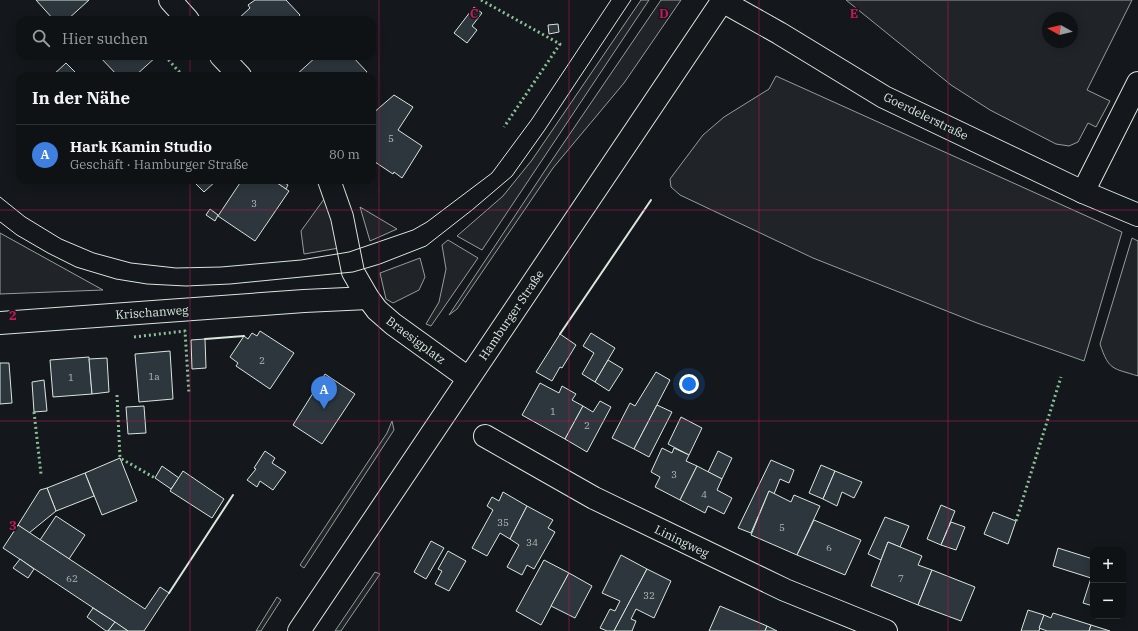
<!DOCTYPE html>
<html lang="de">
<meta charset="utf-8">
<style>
body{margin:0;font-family:"IBM Plex Serif",serif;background:#1d2022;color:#f1f3f6}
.controls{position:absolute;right:12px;bottom:12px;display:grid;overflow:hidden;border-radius:8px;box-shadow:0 2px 10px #0003}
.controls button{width:36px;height:36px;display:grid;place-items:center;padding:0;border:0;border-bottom:1px solid #2f3234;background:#0f1215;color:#f1f3f6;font:20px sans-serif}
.compass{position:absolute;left:1042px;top:12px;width:36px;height:36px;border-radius:50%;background:#0f1215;box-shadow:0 2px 10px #0003;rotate:278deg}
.you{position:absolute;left:689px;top:384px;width:14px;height:14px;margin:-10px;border:3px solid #fff;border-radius:50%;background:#1a73e8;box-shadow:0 0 0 6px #1a73e833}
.badge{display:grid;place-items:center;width:26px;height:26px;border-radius:50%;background:#0f766e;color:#fff;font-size:13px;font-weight:700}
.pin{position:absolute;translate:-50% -33px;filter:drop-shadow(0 1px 2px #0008)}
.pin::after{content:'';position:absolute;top:21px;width:14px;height:12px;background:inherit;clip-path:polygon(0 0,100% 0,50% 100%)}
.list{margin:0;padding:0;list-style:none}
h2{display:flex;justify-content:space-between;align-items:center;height:52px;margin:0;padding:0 16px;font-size:17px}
h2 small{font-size:13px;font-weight:400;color:#9b9ea0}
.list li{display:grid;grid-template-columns:26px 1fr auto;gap:12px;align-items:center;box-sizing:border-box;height:60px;padding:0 16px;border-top:1px solid #2f3234}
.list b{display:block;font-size:15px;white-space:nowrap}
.list p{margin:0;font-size:13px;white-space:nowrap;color:#9b9ea0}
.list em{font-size:13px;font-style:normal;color:#9b9ea0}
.icon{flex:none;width:22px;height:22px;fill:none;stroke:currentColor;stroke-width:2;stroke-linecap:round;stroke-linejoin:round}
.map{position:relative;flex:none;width:1138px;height:631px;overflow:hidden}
.search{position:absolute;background:#0f1215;box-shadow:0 2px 10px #0003;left:16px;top:16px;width:360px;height:44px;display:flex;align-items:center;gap:10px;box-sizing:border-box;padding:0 14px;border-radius:12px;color:#9b9ea0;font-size:15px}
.panel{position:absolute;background:#0f1215;box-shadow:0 2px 10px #0003;left:16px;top:72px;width:360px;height:112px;border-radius:12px}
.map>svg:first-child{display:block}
.green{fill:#202428;stroke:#939e99;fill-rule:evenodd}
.building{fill:#2c363c;stroke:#d8e6dc}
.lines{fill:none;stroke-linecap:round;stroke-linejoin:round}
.street-casing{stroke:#d8e6dc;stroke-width:24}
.secondary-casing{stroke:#d8e6dc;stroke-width:24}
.primary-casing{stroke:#d8e6dc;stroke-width:24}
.street{stroke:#14181c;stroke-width:22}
.secondary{stroke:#14181c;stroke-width:22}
.primary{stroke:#14181c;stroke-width:22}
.tram{stroke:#d8e6dc;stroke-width:1}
.hedge{stroke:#8ac095;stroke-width:3;stroke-dasharray:2 3;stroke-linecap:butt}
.wall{stroke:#d8e6dc;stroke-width:2}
.grid{fill:none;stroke:#c2185b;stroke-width:1;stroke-opacity:0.55}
.labels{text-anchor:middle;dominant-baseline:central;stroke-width:3;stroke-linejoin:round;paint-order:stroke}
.number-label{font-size:10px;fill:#adbab4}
.street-label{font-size:12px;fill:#d8e6dc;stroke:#14181c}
.grid-label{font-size:13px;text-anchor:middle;font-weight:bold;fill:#c2185b;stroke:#14181c;stroke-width:3;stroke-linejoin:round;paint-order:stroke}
</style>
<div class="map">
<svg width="1138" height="631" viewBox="0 0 1138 631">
<rect width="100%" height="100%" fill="#14181c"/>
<!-- green -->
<g class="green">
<polygon points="641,0 649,0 482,250 457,236 503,196 532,160"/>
<polygon points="661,0 681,0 624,83 553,168 457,309 449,315 548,166"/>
<path d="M846,0H1132L1087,90L1110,101L1096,127L1088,123L1078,142L1069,146L1056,144L990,110L951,85ZM1048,18H1072V42H1048Z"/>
<polygon points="776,76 1122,232 1084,361 977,323 813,258 680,195 671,187 670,179 703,135 724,117 769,89"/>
<polygon points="327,195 339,248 304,254 301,231"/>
<polygon points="360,207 397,229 370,241"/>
<polygon points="0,233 103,290 0,294"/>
<path d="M1132,238L1138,241V376C1113,368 1109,371 1100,344Z"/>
<polygon points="448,240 478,258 431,326 426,324 439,302 446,269 442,245"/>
<polygon points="420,258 425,277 419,290 393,303 386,299 380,273"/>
<polygon points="392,421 394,430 304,568 300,565 387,433"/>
<polygon points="375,572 380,574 341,631 335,631"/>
<polygon points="277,597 281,600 261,631 256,631"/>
</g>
<!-- building -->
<g class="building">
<polygon points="36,0 89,0 67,20 54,20"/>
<polygon points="255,0 286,0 300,15 296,20 239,20 238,19 250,8 248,5"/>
<polygon points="474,7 482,13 472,26 477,30 467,43 454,33"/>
<polygon points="558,24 559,32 549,34 548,25"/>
<polygon points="99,56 157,56 135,76 118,76"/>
<polygon points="317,56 328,56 330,58 332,56 352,56 367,72 363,76 295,76"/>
<polygon points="66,63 79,76 52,76"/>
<polygon points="394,95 413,107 398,130 422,146 402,178 394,172 393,174 372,160 372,114"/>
<polygon points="199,180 217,180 204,192 195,183"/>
<polygon points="242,180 273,180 289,191 255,241 218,216"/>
<polygon points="273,180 280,180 288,185 286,189"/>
<polygon points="210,209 218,215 215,221 206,215"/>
<polygon points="260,331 294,353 270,389 236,366 238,363 230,357 244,336 248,339 252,333 257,336"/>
<polygon points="591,333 615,348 595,382 582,374 594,353 583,346"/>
<polygon points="560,334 576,345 562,368 560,367 552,381 536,372"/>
<polygon points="205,339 206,368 192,369 191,340"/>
<polygon points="170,351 173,399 139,402 135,354"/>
<polygon points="89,357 92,394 53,397 50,360"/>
<polygon points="107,358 109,392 92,394 89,359"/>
<polygon points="608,360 623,369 609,391 595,382"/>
<polygon points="0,363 9,363 12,403 0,404"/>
<polygon points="656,372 670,380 634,449 612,438 630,403 635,406"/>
<polygon points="325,374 355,394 322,444 293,425"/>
<polygon points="44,380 47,411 34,412 32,382"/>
<polygon points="540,383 559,393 562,386 576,394 572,400 583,406 565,439 522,415"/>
<polygon points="600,401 611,407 587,452 565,439 583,406 593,412"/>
<polygon points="657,405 672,412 649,457 634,449"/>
<polygon points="144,406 146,433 128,434 126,407"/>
<polygon points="681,417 702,428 689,455 668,444"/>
<polygon points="662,448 672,453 674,448 689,455 686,461 697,466 680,500 655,487 660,477 651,472"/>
<polygon points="265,451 275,458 272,463 286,472 273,490 260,481 257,487 247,480 256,469 254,468"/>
<polygon points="718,451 732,458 722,479 708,472"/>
<polygon points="120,458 137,501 102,515 85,473"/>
<polygon points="771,460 794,470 789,483 780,479 774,494 769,491 751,533 738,528"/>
<polygon points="821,465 835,471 823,499 809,493"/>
<polygon points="162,466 179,478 171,489 155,478"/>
<polygon points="697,466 722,479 717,490 732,498 724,514 708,506 705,513 680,500"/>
<polygon points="183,471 224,499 212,518 170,491"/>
<polygon points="835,471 862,482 854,498 842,492 837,506 823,499"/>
<polygon points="85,473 94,496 56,511 47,488"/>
<polygon points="47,488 56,511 29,533 18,525 40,490"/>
<polygon points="769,491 791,502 794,495 820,506 797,555 751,535"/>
<polygon points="503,492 527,506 510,539 500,533 487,556 472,548 493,510 487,506 492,497 499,501"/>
<polygon points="941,505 955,511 941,545 927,539"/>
<polygon points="527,506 553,520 548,528 555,532 534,569 527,565 522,575 507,567 519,545 510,539"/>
<polygon points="993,512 1016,521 1008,544 984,534"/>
<polygon points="56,516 85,535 69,559 40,540"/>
<polygon points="885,517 909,526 900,547 888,542 881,560 868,554"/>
<polygon points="814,520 861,540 845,575 797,555"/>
<polygon points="951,522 965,527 956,550 941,545"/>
<polygon points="18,525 145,609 160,587 169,593 144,631 128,631 3,548"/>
<polygon points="431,541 444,548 426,579 414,572"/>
<polygon points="888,542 922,556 918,565 932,570 918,605 871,586"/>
<polygon points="1058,548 1093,559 1093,606 1083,603 1091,578 1053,566"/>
<polygon points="448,551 466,561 449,591 435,584 442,571 438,569"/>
<polygon points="621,555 647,569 614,631 607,631 600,628 610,609 615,611 620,601 602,593"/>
<polygon points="20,559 34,569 28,578 13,568"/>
<polygon points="544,560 569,573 541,625 516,611"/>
<polygon points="647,569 671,581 654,618 636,609 631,619 636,621 632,631 614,631"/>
<polygon points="932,570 975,587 961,621 918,605"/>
<polygon points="569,573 592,586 575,618 551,606"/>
<polygon points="720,606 767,626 765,631 709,631"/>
<polygon points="93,608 115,622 108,631 106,631 87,617"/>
<polygon points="1028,610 1044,615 1039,631 1021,631"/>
<polygon points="1053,613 1091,625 1089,631 1047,631 1039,628 1044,615 1051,618"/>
<polygon points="115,622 128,631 108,631"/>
<polygon points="1091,625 1110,631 1089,631"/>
<polygon points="767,626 777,631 765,631"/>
</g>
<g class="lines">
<defs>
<g id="street">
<polyline points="170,0 188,20"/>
<polyline points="221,56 240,76"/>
<polyline points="329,180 342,217 353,272 368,298 377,310 393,324 468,378"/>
<polyline points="1083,192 1138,83"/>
<polyline points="0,323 304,301 368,298"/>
<polyline points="485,436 594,498 785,590 886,631"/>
</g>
<polyline id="secondary" points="722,1 779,33 884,97 1083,192 1138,215"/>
<polyline id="primary" points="299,631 723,0"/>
</defs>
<!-- street casing -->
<use href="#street" class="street-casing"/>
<!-- secondary casing -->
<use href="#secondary" class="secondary-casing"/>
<!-- primary casing -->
<use href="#primary" class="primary-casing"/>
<!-- street -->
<use href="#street" class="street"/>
<!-- secondary -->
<use href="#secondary" class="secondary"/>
<!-- primary -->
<use href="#primary" class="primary"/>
<!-- tram -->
<g class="tram">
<polyline points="0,197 25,217 61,239 94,253 131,263 176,268 221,267 301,260 349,252 413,230 427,222 492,173 532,119 611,0"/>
<polyline points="0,222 17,235 48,253 76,267 116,279 147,284 186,286 230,284 353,272 380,264 426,246 472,210 512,176 544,131 631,0"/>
</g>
<!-- hedge -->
<g class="hedge">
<polyline points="481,0 560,44 504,127"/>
<polyline points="165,56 183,76"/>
<polyline points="134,337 185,331 189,394"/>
<polyline points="117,395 120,458 155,478"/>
<polyline points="34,412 41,474"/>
<polyline points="1016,521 1061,377"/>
</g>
<!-- wall -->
<g class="wall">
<polyline points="560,334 651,200"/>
<polyline points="205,339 244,336"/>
<polyline points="169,593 233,495"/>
</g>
</g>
<!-- grid -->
<path class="grid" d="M190,0V20M379,0V631M569,0V631M759,0V631M948,0V631M190,56V76M190,180V631M0,210H1138M0,421H1138"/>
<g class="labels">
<!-- number labels -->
<g class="number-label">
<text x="391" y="138">5</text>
<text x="254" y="203">3</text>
<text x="262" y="360">2</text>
<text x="154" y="376">1a</text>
<text x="71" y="377">1</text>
<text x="553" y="411">1</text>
<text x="587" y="425">2</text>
<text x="674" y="474">3</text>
<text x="704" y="494">4</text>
<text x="503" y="522">35</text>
<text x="782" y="527">5</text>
<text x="532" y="542">34</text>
<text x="829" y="547">6</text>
<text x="72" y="578">62</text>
<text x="901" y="578">7</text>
<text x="649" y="595">32</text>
</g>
<!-- street labels -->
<g class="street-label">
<text transform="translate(926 116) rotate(26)">Goerdelerstraße</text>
<text transform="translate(152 312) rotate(-4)">Krischanweg</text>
<text transform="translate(511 315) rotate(-56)">Hamburger Straße</text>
<text transform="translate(416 340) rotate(37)">Braesigplatz</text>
<text transform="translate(682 541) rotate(26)">Liningweg</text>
</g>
</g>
<g class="grid-label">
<text x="474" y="18">C</text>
<text x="664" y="18">D</text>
<text x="854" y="18">E</text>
<text x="13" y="320">2</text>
<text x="13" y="530">3</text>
</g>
</svg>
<div class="controls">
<button>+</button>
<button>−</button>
</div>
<svg class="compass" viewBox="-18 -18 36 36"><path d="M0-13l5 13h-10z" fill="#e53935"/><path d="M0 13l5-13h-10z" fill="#9b9ea0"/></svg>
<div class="you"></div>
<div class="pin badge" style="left:324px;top:409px;background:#3f7fe0">A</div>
<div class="search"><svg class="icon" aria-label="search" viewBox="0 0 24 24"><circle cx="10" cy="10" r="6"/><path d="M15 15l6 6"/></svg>Hier suchen</div>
<section class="panel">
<h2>In der Nähe<small></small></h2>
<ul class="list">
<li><span class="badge" style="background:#3f7fe0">A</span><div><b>Hark Kamin Studio</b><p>Geschäft · Hamburger Straße</p></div><em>80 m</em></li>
</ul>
</section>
</div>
